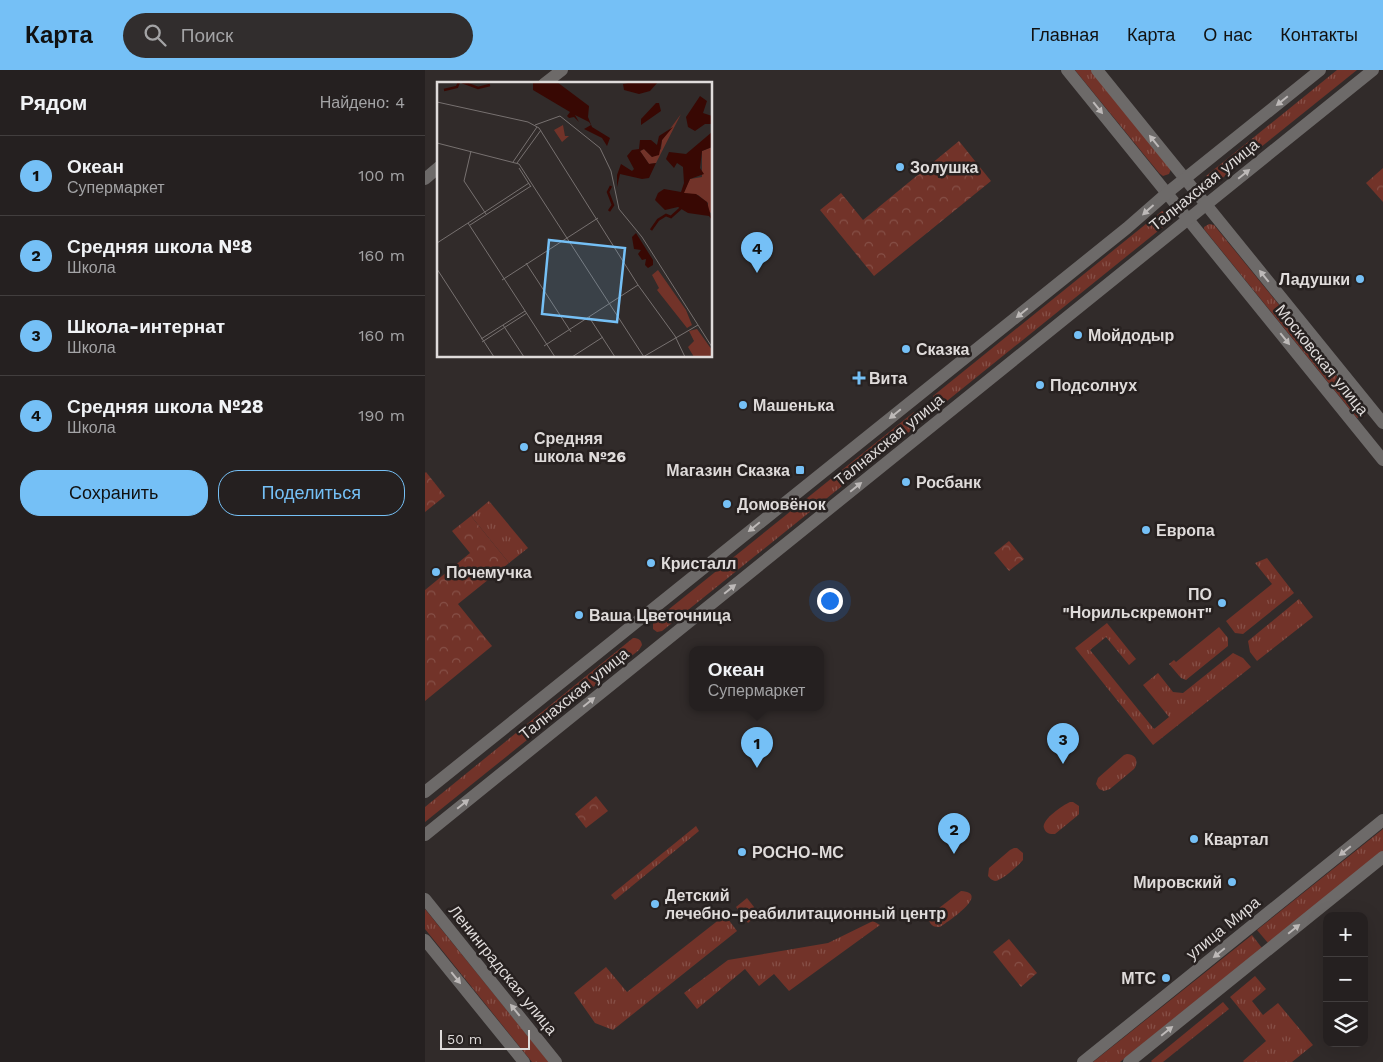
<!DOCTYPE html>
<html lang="ru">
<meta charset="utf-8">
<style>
body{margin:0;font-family:"Work Sans",sans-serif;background:#312d2d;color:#f1f3f6}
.controls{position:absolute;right:15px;bottom:15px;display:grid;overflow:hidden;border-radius:10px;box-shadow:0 5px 20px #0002}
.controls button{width:45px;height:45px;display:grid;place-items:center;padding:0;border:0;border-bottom:1px solid #423e3e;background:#252020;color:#f1f3f6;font:25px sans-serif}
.scale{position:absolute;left:15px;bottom:12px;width:90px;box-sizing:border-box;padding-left:5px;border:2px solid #dfdbda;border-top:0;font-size:14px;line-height:18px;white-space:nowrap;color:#dfdbda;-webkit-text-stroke:4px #272120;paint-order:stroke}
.you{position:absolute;left:404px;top:530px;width:18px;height:18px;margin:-12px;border:4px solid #fff;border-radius:50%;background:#1a73e8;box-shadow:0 0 0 8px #1a73e833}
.badge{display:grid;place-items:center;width:32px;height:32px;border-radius:50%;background:#75c0f6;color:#111;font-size:16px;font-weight:700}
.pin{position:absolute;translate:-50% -41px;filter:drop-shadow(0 1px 2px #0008)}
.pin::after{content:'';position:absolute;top:26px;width:18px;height:15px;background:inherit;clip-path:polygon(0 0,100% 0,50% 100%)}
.popup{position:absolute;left:264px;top:576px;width:135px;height:65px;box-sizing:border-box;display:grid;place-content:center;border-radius:10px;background:#252020;filter:drop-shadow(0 1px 4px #0005);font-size:16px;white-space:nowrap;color:#a3a3a5}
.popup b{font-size:19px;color:#f1f3f6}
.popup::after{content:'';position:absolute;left:50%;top:100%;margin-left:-10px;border:10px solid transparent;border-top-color:#252020}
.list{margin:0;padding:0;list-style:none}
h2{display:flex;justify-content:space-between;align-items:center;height:65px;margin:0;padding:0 20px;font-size:21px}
h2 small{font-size:16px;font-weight:400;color:#a3a3a5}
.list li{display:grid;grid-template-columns:32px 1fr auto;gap:15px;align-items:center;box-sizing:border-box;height:80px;padding:0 20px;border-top:1px solid #423e3e}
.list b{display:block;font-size:19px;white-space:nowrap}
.list p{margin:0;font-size:16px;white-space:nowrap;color:#a3a3a5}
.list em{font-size:16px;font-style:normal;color:#a3a3a5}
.actions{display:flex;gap:10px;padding:15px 20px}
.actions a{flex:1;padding:11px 0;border:1px solid #75c0f6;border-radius:20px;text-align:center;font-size:18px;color:#75c0f6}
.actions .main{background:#75c0f6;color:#111}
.icon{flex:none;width:28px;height:28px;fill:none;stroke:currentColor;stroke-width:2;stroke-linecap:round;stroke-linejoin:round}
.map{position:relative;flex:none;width:958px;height:992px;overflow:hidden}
header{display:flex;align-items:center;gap:30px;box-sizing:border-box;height:70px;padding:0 25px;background:#75c0f6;color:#111}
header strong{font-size:24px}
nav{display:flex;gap:28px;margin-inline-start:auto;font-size:18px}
.search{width:350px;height:45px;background:#312d2d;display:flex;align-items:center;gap:12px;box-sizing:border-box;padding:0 18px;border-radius:28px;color:#a3a3a5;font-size:19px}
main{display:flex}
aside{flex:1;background:#252020}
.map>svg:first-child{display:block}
.grass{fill:url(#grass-tufts)}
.park{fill:url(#park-crowns)}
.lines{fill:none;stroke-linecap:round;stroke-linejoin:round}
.minor{stroke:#6d6a69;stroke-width:12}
.oneway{fill:#bdb9b8}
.poi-dot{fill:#75c0f6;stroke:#272120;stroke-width:2}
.labels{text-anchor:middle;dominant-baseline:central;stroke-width:5;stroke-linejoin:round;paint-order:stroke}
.poi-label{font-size:16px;font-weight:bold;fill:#dfdbda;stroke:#272120;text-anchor:start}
.street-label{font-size:16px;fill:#dfdbda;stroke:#272120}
.inset-river{fill:none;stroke:#380803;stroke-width:2.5}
.inset-road{fill:none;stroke:#777170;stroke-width:1}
.view{fill:#75c0f6;fill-opacity:0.15;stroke:#75c0f6;stroke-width:2.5}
.inset-edge{fill:none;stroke:#dfdbda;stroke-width:2.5}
</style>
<header>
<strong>Карта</strong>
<div class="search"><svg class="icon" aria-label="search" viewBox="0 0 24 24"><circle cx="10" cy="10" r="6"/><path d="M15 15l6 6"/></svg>Поиск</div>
<nav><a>Главная</a><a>Карта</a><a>О нас</a><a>Контакты</a></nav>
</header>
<main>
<aside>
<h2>Рядом<small>Найдено: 4</small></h2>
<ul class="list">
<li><span class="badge">1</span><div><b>Океан</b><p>Супермаркет</p></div><em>100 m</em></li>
<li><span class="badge">2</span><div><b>Средняя школа №8</b><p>Школа</p></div><em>160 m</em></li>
<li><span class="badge">3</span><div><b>Школа-интернат</b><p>Школа</p></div><em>160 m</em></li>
<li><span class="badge">4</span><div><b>Средняя школа №28</b><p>Школа</p></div><em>190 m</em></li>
</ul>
<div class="actions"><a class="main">Сохранить</a><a>Поделиться</a></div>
</aside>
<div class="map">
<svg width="958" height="992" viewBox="0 0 958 992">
<defs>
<pattern id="grass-tufts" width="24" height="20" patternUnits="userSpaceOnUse" patternTransform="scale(1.25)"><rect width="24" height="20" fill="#723329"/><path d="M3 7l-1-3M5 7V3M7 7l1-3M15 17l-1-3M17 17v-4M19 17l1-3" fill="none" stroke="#865047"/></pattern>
<pattern id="park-crowns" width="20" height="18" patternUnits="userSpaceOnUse" patternTransform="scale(1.25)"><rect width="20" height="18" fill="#723329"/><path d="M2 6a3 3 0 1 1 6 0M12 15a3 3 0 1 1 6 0" fill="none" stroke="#865047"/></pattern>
</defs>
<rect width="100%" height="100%" fill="#312b2a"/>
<!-- grass -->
<g class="grass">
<polygon points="650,0 666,0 746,99 744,104 738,106 734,103"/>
<polygon points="912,0 932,0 790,114 785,116 781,113 781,106"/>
<path d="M737,141L742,142C746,145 747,149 743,153L517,335L512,336L508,333V326Z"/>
<polygon points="784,154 789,155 938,338 940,342 939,347 932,348 779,159 779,157"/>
<polygon points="489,342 493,343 497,347 496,352 494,354 237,561 232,562 228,559 228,552"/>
<polygon points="64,431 103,478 84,493 46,446"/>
<polygon points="842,488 869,523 818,564 810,563 801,551 847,514 830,493"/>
<polygon points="874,529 888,547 832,591 825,582 823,571"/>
<polygon points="682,553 711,589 704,595 681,567 665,580 729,659 744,647 718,615 733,603 748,622 758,623 808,583 818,588 826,597 728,675 650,578"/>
<polygon points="794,557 803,568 803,576 761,610 756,608 744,594 749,590 751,592"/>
<path d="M208,568C214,568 216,570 217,575L214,580L0,752V737Z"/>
<path d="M702,684C711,684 714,692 709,699L685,719L679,721L674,719L671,714L673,708L699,685Z"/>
<path d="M645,732H648L654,736V744L652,746L630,764C625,764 621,764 619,758C616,750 638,735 645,732Z"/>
<polygon points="271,756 274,761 190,830 186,825"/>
<polygon points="958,759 958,781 843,873 832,860"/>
<path d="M589,778H592L598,783V790C594,795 576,811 570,811C566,810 565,808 563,806L564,798L585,780Z"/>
<path d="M536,821C567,823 521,853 515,857C507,858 502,852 505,845Z"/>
<polygon points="322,828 329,837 331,846 323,853 311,837"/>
<polygon points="0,839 124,992 107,992 0,859"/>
<polygon points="300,845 312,861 188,960 170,953 149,923 181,897 202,922"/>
<polygon points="448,851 455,855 364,921 349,904 334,916 320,899 272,939 259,923 303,890 403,873"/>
<polygon points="827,865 837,878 695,992 668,992"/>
<polygon points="830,906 841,919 827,931 838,945 853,933 888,975 867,992 819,992 818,991 841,971 805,927"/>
<polygon points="798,932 804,939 738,992 727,992 726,991"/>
</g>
<!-- park -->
<g class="park">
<polygon points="534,71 566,111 449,206 395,140 416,123 438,150"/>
<polygon points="958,98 958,132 941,113"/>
<polygon points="1,402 20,426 0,442 0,403"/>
<polygon points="46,446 84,493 33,534 67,576 0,631 0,520 45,483 27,461"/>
<polygon points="584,471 599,489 584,501 569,483"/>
<polygon points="171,726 183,741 161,758 150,744"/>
<polygon points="584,869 612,903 596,917 568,882"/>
</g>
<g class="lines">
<!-- minor -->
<g class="minor">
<polyline points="642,0 958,390"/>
<polyline points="672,0 958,353"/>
<polyline points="119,14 137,0"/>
<polyline points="0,109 14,97"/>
<polyline points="0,722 702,158 742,123 895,0"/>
<polyline points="0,765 948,0"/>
<polyline points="0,829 131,992"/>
<polyline points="0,870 99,992"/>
<polyline points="658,992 958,750"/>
<polyline points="704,992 958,787"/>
</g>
</g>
<!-- one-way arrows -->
<defs><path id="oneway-solid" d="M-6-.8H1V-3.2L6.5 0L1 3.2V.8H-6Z" transform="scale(1.25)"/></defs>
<g class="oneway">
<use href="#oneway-solid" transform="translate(857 31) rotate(141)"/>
<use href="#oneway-solid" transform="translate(673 38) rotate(51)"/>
<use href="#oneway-solid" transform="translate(729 71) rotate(-129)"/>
<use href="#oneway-solid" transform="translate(819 104) rotate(-39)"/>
<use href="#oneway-solid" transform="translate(723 140) rotate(138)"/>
<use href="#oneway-solid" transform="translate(839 206) rotate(-129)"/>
<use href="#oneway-solid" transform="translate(597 243) rotate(141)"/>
<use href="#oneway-solid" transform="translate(860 269) rotate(51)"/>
<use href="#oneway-solid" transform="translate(470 344) rotate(141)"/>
<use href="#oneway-solid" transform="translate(431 417) rotate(-39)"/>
<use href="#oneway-solid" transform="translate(329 457) rotate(141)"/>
<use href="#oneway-solid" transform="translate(305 519) rotate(-39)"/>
<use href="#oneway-solid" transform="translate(164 632) rotate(-39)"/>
<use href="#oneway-solid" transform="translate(38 734) rotate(-39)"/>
<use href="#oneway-solid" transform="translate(920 781) rotate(141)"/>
<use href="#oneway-solid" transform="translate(869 859) rotate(-39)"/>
<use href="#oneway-solid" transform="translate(794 883) rotate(141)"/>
<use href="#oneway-solid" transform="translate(31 908) rotate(51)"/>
<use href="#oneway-solid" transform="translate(90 940) rotate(-129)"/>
<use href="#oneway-solid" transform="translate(742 961) rotate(-39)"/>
</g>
<!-- markers -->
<g class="poi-dot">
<circle cx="475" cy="97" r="5"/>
<circle cx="935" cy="209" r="5"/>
<circle cx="653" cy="265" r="5"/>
<circle cx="481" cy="279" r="5"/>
<path d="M431.5 300.5h5v5h5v5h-5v5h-5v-5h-5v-5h5z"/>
<circle cx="615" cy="315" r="5"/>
<circle cx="318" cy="335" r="5"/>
<circle cx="99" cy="377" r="5"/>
<rect x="370" y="395" width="10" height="10" rx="2.5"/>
<circle cx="481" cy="412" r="5"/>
<circle cx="302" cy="434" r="5"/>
<circle cx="721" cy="460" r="5"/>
<circle cx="226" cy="493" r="5"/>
<circle cx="11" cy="502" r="5"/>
<circle cx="797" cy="533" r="5"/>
<circle cx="154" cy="545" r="5"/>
<circle cx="769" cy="769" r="5"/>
<circle cx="317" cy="782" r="5"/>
<circle cx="807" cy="812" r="5"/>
<circle cx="230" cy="834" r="5"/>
<circle cx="741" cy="908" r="5"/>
</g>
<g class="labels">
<!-- poi labels -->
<g class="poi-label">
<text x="485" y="97">Золушка</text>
<text x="925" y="209" text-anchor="end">Ладушки</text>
<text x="663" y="265">Мойдодыр</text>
<text x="491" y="279">Сказка</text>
<text x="444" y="308">Вита</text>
<text x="625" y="315">Подсолнух</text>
<text x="328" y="335">Машенька</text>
<text x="109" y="368">Средняя<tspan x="109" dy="18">школа №26</tspan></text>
<text x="365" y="400" text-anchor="end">Магазин Сказка</text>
<text x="491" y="412">Росбанк</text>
<text x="312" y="434">Домовёнок</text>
<text x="731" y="460">Европа</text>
<text x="236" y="493">Кристалл</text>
<text x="21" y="502">Почемучка</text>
<text x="787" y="524" text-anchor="end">ПО<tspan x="787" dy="18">"Норильскремонт"</tspan></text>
<text x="164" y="545">Ваша Цветочница</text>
<text x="779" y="769">Квартал</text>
<text x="327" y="782">РОСНО-МС</text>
<text x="797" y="812" text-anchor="end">Мировский</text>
<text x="240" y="825">Детский<tspan x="240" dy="18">лечебно-реабилитационный центр</tspan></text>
<text x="731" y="908" text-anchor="end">МТС</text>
</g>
<!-- street labels -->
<g class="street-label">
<text transform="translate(779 115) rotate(-39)">Талнахская улица</text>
<text transform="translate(897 290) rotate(51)">Московская улица</text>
<text transform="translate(464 370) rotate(-39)">Талнахская улица</text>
<text transform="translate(149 624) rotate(-39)">Талнахская улица</text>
<text transform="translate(798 858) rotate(-39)">улица Мира</text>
<text transform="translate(78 900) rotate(51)">Ленинградская улица</text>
</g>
</g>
<!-- overview -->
<g transform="translate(12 12)">
<rect width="275" height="275" fill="#312b2a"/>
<path d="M244,32L219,81L212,82L203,69L207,67L215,75L224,67L225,58ZM126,43L128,54H132L125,60L117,48ZM221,188L249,228L255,243L250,246L220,208L222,206L215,193ZM260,247L275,268V275H257L251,265L257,259L252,249Z" fill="#723329"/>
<path d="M275,65V131L271,130V121L261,113L246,111L253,97L265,95V69Z" fill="#723329"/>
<path d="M120,0L152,24L151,35L155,45L173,56L170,64L165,56L147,47L154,43L152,40L138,33L142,40L137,35L132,36L130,34L133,30L96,8V0ZM196,0H221L213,9L202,12L187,8L186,2ZM263,14L270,19L266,31L275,34V42H268L258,49L251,45L249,35ZM219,21H222L224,29L204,43V37ZM236,45L225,58L222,73L215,75L207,67L203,69L212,82L219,81L212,96L205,97L183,92L180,105V93L184,82L195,89L197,87L190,74L195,68L202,67L203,58H214L220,63L222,54ZM275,50V65L265,69L263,86L267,92L253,97L247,111L259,112L270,120L275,138L272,134L251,131L241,125L228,128L218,118L221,111L227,107L244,110L247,101L246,85L240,81L237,86L229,77L232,70L249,72ZM199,151L216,178V183L211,186L208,183L209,177L205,178L201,172L204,168L197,167L195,155Z" fill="#380803"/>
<path class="inset-river" d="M25,0L41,6L53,3M7,8L20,5L22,0M172,129L176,123L171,110L174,104M214,148L221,138L229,133L234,135L244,126"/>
<path class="inset-road" d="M0,20L91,40L102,46L201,203M98,43L123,34L163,66L174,89L182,127L205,155L275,265M0,61L82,82L207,275M34,69L27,99L49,132M76,80L100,45M80,81L104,48M82,86L94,105M31,141L92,101M33,143L94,104M0,161L31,141L118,275M89,181L134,250M0,187L57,275M65,198L161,136M201,203L238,254L248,275M152,235L178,275M66,243L87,275M44,257L88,229M45,260L90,231M107,264L201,203M135,275L166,255M206,275L261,243"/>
<path class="view" d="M112,158L188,166L180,240L105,232Z"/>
<rect width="275" height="275" class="inset-edge"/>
</g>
</svg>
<div class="controls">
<button>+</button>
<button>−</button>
<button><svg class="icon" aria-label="layers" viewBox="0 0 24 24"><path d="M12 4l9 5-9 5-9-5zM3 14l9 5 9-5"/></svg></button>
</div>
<div class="scale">50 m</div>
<div class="you"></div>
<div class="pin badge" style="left:332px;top:698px">1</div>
<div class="popup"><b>Океан</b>Супермаркет</div>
<div class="pin badge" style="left:529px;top:784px">2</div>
<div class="pin badge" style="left:638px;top:694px">3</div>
<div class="pin badge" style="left:332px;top:203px">4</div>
</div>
</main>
